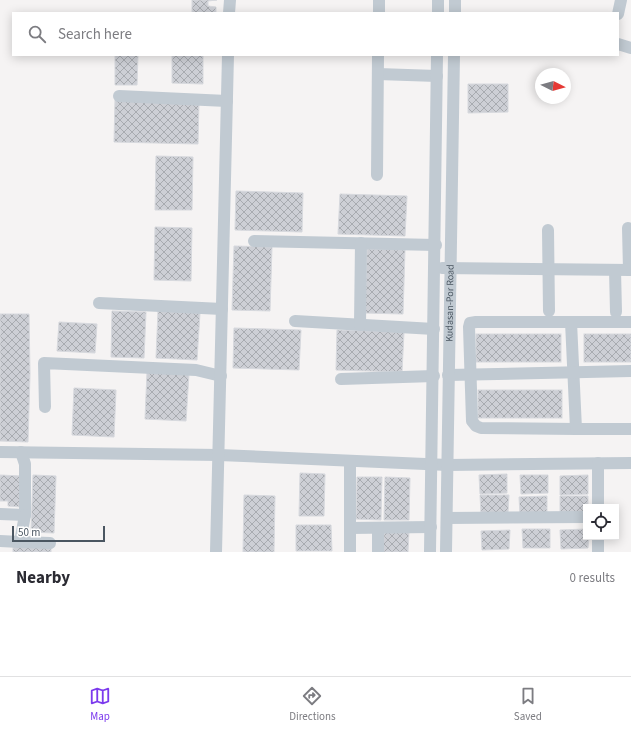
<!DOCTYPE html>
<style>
body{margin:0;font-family:"Source Sans 3",sans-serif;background:#f2f2f3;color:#2b2b33}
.controls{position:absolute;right:12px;bottom:12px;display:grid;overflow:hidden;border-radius:0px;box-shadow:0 2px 10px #0003}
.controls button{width:36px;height:36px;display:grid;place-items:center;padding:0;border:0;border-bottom:1px solid #e1e1e2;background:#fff;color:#2b2b33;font:20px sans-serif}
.compass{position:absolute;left:535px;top:68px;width:36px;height:36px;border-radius:50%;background:#fff;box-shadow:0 2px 10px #0003;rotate:96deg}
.scale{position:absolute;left:12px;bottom:10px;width:93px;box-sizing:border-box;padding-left:4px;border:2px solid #4a5661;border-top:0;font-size:11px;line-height:14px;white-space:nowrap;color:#4a5661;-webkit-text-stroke:3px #fff;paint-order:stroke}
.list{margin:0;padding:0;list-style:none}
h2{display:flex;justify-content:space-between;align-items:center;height:52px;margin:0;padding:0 16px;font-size:17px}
h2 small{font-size:13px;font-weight:400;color:#7c7c81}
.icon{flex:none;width:22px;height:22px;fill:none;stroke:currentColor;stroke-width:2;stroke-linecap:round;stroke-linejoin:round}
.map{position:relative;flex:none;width:631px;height:552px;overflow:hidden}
.search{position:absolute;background:#fff;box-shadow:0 2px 10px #0003;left:12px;right:12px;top:12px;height:44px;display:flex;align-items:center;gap:10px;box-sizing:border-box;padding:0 14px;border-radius:0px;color:#7c7c81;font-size:15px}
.sheet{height:124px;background:#fff}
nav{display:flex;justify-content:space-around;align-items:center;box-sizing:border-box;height:56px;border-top:1px solid #e1e1e2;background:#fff;font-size:11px;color:#7c7c81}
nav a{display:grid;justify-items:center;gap:2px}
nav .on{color:#7c3aed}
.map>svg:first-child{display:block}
.building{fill:url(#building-cross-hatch);stroke:#d7d9de}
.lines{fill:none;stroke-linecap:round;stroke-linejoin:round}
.minor{stroke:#c1cad2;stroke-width:12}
.labels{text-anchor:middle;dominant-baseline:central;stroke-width:3;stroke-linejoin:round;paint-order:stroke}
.street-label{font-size:10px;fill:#4a5661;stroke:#fff}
</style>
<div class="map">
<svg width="631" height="552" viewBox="0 0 631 552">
<defs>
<pattern id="building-cross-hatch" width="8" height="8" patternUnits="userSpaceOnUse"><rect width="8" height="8" fill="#cdcfd5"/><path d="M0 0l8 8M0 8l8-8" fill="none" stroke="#a8abb0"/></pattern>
</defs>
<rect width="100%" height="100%" fill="#f5f3f3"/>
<!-- building -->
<g class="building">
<polygon points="192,0 217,0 208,1 208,6 216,7 216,13 192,13"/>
<polygon points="115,55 138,55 137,85 115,85"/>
<polygon points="172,55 203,55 203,84 172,83"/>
<polygon points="468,84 508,84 508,112 468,113"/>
<polygon points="115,100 199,102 198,144 114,142"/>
<polygon points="156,156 193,157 192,210 155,210"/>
<polygon points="236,191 303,193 302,232 235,230"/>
<polygon points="340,194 407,196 405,236 338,234"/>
<polygon points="155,227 192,228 191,281 154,280"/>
<polygon points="234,246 272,247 270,311 232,310"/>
<polygon points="367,249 405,250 403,314 365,313"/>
<polygon points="112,311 146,312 144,358 111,357"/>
<polygon points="158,311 200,313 197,360 156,358"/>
<polygon points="0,314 29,314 30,374 28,442 0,441"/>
<polygon points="59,322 97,324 95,353 57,351"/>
<polygon points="234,328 301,330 299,370 233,368"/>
<polygon points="337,330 404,332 402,372 336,370"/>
<rect x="476" y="334" width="85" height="28"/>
<rect x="584" y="334" width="47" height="28"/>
<polygon points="147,372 189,374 186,421 145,419"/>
<polygon points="74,388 116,390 114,437 72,435"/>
<rect x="478" y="390" width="84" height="28"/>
<polygon points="300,473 325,474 324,516 299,516"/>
<polygon points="507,474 507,493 480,494 479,475"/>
<polygon points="0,475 22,476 21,507 8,506 8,501 0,501"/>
<polygon points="33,475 56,476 54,533 31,532"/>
<polygon points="520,475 548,475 548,493 521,494"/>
<polygon points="588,475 588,494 560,495 560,476"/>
<polygon points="357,477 382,477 381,520 356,519"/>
<polygon points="385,477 410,478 409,520 384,520"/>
<polygon points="244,495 275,496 274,552 243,552"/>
<polygon points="480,495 509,495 508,513 481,514"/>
<polygon points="547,496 547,515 520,516 519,497"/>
<polygon points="560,496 588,496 588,507 586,507 586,514 560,515"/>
<polygon points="296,525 331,525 332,551 296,551"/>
<polygon points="522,529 550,529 550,548 523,548"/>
<polygon points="586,529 586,537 589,537 588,548 561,549 560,530"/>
<polygon points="510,530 509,549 482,550 481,531"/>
<polygon points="384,532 409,532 408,552 383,552"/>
<polygon points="13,544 51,545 51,552 13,552"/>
</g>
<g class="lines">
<!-- minor -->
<g class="minor">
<polyline points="229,13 230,0"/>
<polyline points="379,13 379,0"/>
<polyline points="438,13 438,0"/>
<polyline points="455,13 455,0"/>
<polyline points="618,14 621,0"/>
<polyline points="618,44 631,48"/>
<polyline points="378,74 437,76"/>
<polyline points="119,96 227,101"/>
<polyline points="377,175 378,55"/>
<polyline points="628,228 629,270"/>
<polyline points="548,230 549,311"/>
<polyline points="254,241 436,245"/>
<polyline points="442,268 631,270"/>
<polyline points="615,270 616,312"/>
<polyline points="99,303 222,309"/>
<polyline points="295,321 434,329"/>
<polyline points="571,322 576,429 481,428 476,426 472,421 469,327 470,323 476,322 631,322"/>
<polyline points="360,325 361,243"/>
<polyline points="448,375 631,371"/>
<polyline points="341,379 434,376"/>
<polyline points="45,407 44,363 196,370 221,376"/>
<polyline points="576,429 631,429"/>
<polyline points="0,452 219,455 448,465 631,463"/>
<polyline points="598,463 598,507"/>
<polyline points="0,514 25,515 25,464 21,452"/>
<polyline points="447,518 586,517"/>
<polyline points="350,528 431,527"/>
<polyline points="598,537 598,552"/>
<polyline points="0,541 20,542 25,515"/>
<polyline points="20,542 50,543"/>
<polyline points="216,552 228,55"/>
<polyline points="350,552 350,461"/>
<polyline points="378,552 378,528"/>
<polyline points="430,552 437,55"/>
<path id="s1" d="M446,552L454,55"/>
</g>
</g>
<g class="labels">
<!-- street labels -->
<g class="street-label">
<text stroke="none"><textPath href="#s1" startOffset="249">Kudasan-Por Road</textPath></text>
</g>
</g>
</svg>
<div class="controls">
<button><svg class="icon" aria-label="locate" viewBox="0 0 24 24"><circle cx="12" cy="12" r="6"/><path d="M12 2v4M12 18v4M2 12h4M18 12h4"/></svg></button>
</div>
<svg class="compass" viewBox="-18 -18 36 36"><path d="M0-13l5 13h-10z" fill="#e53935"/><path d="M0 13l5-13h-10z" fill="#7c7c81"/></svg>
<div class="scale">50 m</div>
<div class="search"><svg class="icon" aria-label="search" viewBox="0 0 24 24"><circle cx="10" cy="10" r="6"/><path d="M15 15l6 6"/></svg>Search here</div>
</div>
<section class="sheet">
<h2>Nearby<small>0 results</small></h2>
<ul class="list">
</ul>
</section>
<nav>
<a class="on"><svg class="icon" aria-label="map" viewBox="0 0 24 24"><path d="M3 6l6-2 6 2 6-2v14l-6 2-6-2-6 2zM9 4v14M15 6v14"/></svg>Map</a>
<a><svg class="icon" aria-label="directions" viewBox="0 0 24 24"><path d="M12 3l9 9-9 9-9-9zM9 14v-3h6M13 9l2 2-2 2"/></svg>Directions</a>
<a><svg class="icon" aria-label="saved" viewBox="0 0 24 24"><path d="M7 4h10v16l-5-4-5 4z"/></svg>Saved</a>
</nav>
